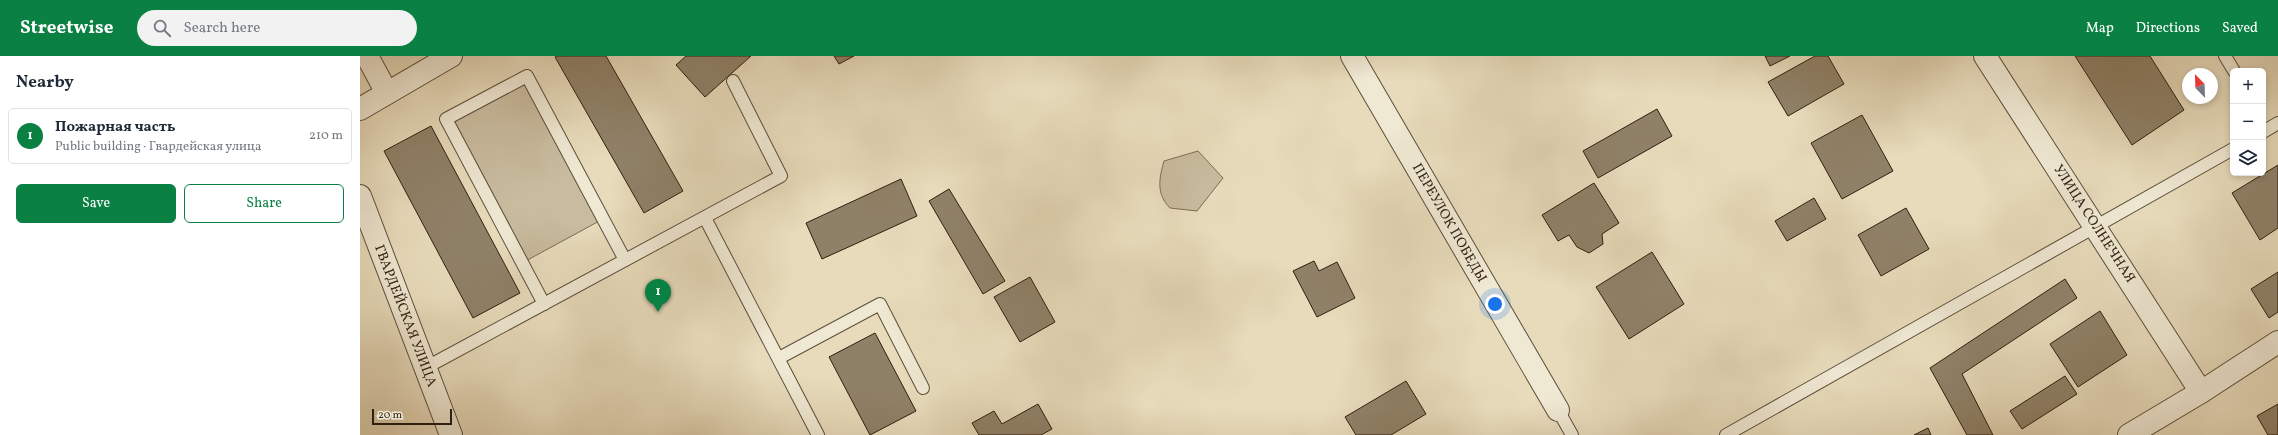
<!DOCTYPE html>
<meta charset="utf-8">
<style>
body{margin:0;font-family:Vollkorn,serif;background:#f2f2f3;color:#1f2937}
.controls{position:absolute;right:12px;top:12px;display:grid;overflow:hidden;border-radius:6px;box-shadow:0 2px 6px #0003}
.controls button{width:36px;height:36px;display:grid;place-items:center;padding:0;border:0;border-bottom:1px solid #e0e1e3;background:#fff;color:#1f2937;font:20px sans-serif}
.compass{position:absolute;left:1822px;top:12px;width:36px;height:36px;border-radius:50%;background:#fff;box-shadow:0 2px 6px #0003;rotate:337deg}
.scale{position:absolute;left:12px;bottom:10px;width:80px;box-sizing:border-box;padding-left:4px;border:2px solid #2f1f0f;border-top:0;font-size:11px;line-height:14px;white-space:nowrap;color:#2f1f0f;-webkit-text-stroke:3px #efe8d3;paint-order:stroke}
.you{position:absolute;left:1135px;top:248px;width:14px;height:14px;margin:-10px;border:3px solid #fff;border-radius:50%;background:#1a73e8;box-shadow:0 0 0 6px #1a73e833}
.badge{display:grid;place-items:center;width:26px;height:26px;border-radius:50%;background:#0b8043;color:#fff;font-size:13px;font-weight:700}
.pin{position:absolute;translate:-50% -33px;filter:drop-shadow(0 1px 2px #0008)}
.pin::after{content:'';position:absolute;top:21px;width:14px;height:12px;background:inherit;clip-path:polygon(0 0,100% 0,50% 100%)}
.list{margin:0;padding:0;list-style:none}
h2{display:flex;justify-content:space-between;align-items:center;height:52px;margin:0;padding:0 16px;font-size:17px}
h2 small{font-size:13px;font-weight:400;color:#747a83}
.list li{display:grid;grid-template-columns:26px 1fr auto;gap:12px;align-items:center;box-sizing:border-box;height:56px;margin:0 8px 8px;padding:0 8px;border:1px solid #e0e1e3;border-radius:6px}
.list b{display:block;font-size:15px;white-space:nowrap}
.list p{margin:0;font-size:13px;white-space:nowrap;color:#747a83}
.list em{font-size:13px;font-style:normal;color:#747a83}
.actions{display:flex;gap:8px;padding:12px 16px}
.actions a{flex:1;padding:9px 0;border:1px solid #0b8043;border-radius:6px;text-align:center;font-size:14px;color:#0b8043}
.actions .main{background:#0b8043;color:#fff}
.icon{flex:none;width:22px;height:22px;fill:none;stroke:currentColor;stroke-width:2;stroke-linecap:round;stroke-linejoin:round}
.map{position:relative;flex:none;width:1918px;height:379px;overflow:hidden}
header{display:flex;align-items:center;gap:24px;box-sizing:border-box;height:56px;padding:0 20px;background:#0b8043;color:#fff}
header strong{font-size:19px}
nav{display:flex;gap:22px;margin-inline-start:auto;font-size:14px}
.search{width:280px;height:36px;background:#f2f2f3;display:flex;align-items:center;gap:10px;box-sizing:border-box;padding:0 14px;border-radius:22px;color:#747a83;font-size:15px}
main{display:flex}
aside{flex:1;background:#fff}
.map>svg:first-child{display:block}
.green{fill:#c8bb9e;stroke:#7c6d56}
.building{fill:#8f8168;stroke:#2f1f0f}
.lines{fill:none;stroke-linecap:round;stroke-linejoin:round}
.lane-casing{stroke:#5d4e3a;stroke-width:14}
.street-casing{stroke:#5d4e3a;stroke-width:24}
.lane{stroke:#efe8d3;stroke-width:12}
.street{stroke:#efe8d3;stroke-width:22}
.labels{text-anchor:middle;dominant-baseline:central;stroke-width:3.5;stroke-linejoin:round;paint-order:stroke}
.street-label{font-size:14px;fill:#2f1f0f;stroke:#efe8d3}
</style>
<header>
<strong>Streetwise</strong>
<div class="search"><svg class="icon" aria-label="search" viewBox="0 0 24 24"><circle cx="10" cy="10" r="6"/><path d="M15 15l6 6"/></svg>Search here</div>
<nav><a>Map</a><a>Directions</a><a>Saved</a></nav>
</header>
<main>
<aside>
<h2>Nearby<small></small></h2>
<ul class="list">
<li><span class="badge">1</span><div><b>Пожарная часть</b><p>Public building · Гвардейская улица</p></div><em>210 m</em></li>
</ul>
<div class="actions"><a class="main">Save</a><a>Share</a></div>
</aside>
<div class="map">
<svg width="1918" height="379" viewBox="0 0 1918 379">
<rect width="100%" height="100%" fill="#e7dbbb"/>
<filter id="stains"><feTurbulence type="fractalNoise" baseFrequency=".005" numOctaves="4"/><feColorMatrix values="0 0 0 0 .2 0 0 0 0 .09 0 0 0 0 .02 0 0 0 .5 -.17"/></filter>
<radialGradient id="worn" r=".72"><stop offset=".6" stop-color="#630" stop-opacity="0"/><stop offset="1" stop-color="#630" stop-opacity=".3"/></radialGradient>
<!-- green -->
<g class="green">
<polygon points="167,20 243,163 162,207 86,63"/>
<path d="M838,95L863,122L837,155L810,152C796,138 799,123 804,105Z"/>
</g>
<!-- building -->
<g class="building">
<polygon points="197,0 246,0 323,135 284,157 195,1"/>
<polygon points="326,0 391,0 345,41 316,9"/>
<polygon points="474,0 494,0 479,8"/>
<polygon points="1405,0 1430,0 1410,10"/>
<polygon points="1455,0 1468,0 1484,28 1428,60 1408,26"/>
<polygon points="1715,0 1790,0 1824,54 1772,89"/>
<polygon points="1297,53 1312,80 1238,122 1223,95"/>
<polygon points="1502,59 1533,115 1482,143 1451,87"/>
<polygon points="71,70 160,237 113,262 24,95"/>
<polygon points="1918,109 1918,172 1900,184 1872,137"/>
<polygon points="541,123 557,160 462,203 446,167"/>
<polygon points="1234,127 1259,167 1242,178 1243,188 1229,197 1217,191 1209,179 1198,185 1182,159"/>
<polygon points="589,133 645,225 623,238 569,145"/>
<polygon points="1454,142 1466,163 1427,185 1415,165"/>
<polygon points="1546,152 1569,193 1521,220 1498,179"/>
<polygon points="1292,196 1324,248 1269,283 1236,231"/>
<polygon points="954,205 959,215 977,206 995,242 957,261 933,215"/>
<polygon points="1918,216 1918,256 1909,262 1891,233"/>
<polygon points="670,221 695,266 660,286 634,241"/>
<polygon points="1705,223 1717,242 1602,318 1633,379 1607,379 1570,312"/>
<polygon points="1740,255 1767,299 1718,331 1690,288"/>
<polygon points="515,277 556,355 510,379 469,301"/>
<polygon points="1705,320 1717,338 1662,373 1650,355"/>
<polygon points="1046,325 1066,358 1031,379 996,379 985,361"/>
<polygon points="678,348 692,373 681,379 619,379 612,367 634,355 642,368"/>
<polygon points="1918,348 1918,379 1908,379 1897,360"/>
<polygon points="1568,372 1571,379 1554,379"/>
</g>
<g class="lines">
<defs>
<g id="lane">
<polyline points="1865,0 1874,15"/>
<polyline points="1903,76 1918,67"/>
<polyline points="345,162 458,379"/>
<polyline points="184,248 86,63 167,20 265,204"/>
<polyline points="419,302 520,248 563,332"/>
<polyline points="65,312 421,120 373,25"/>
<polyline points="1198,354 1212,379"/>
<polyline points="1366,379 1873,93"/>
</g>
<g id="street">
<polyline points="7,0 27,37"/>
<polyline points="992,0 1198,354"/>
<polyline points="1625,0 1841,336"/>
<polyline points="0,53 91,0"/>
<polyline points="0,140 91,379"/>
<polyline points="1769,379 1841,336 1918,286"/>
</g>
</defs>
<!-- lane casing -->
<use href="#lane" class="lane-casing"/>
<!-- street casing -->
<use href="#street" class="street-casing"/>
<!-- lane -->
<use href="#lane" class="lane"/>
<!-- street -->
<use href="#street" class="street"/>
</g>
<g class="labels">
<!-- street labels -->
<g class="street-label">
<text transform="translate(1089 167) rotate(60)">ПЕРЕУЛОК ПОБЕДЫ</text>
<text transform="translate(1734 168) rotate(57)">УЛИЦА СОЛНЕЧНАЯ</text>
<text transform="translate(45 260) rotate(69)">ГВАРДЕЙСКАЯ УЛИЦА</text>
</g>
</g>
<rect width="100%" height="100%" filter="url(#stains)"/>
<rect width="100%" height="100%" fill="url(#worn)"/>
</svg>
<div class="controls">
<button>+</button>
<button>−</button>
<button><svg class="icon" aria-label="layers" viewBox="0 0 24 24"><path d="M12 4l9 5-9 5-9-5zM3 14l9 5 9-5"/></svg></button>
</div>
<svg class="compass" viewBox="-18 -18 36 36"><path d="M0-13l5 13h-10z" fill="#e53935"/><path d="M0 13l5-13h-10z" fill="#747a83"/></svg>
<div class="scale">20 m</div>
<div class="you"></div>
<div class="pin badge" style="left:298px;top:256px">1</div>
</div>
</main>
